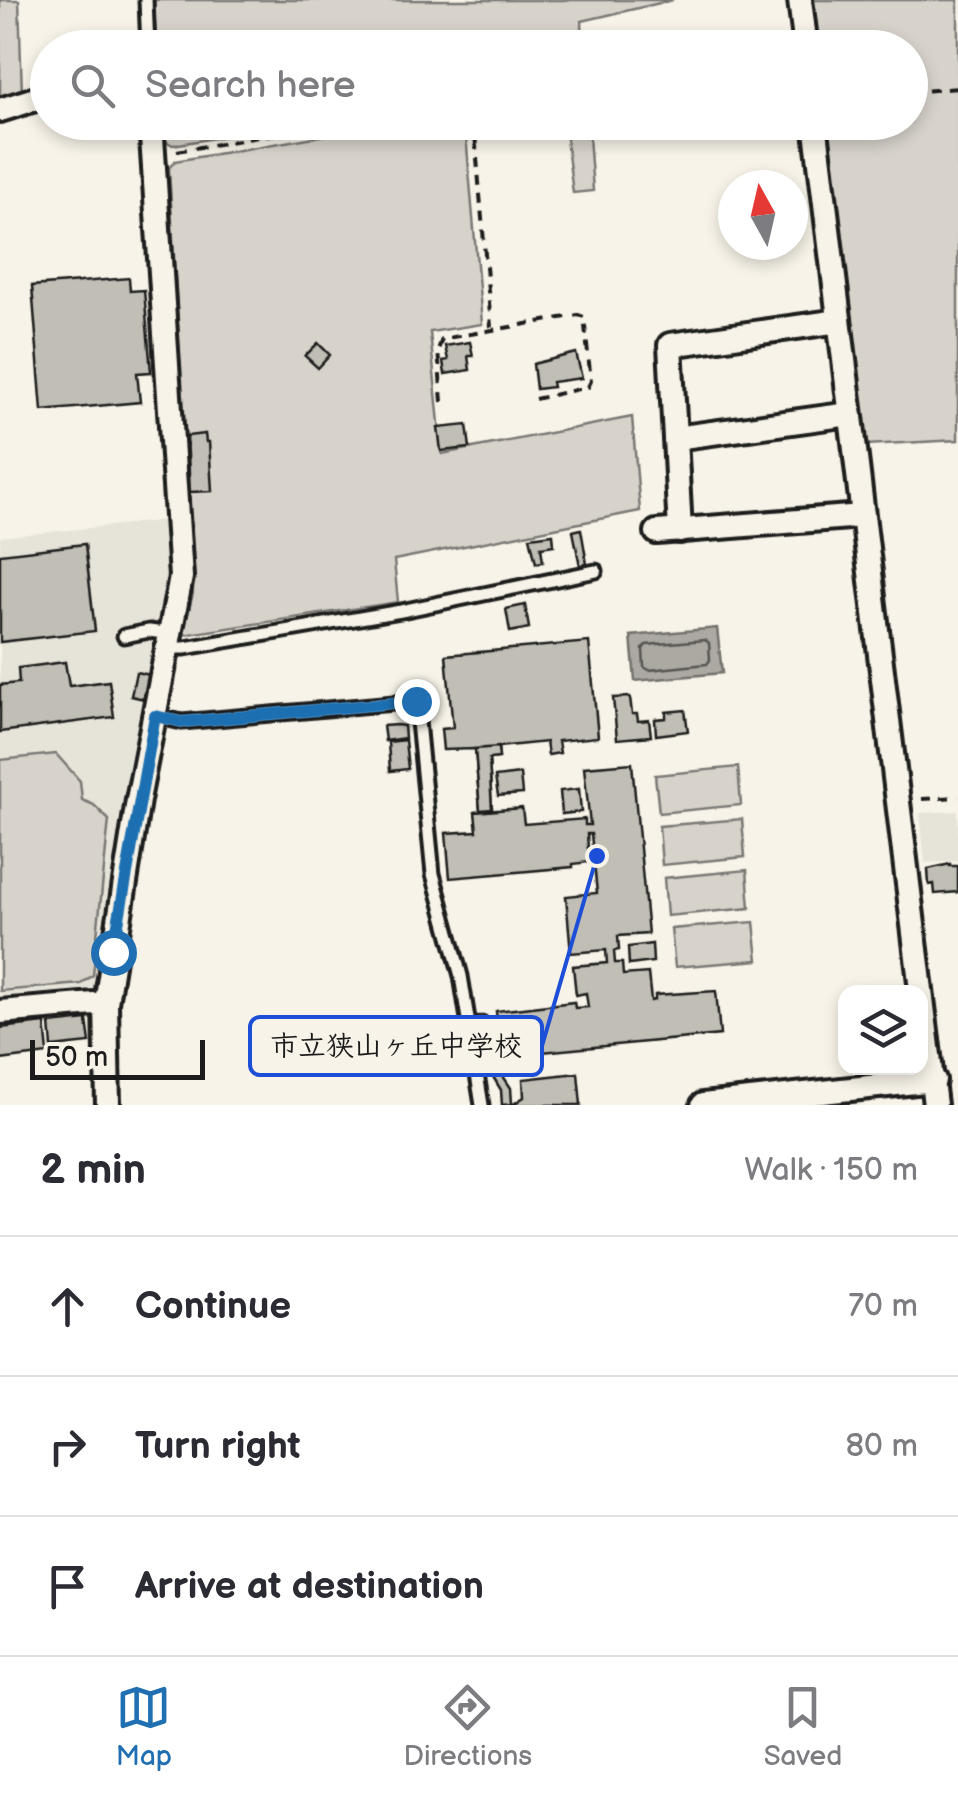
<!DOCTYPE html>
<meta charset="utf-8">
<style>
body{margin:0;font-family:"Balsamiq Sans","Klee One",sans-serif;background:#f7f7f7;color:#2b2b33}
.controls{position:absolute;right:30px;bottom:30px;display:grid;overflow:hidden;border-radius:20px;box-shadow:0 5px 15px #0003}
.controls button{width:90px;height:90px;display:grid;place-items:center;padding:0;border:0;border-bottom:2px solid #e1e1e2;background:#fff;color:#2b2b33;font:50px sans-serif}
.compass{position:absolute;left:718px;top:170px;width:90px;height:90px;border-radius:50%;background:#fff;box-shadow:0 5px 15px #0003;rotate:352deg}
.scale{position:absolute;left:30px;bottom:25px;width:175px;box-sizing:border-box;padding-left:10px;border:5px solid #1c1c1c;border-top:0;font-size:28px;line-height:35px;white-space:nowrap;color:#1c1c1c;-webkit-text-stroke:8px #f7f3e8;paint-order:stroke}
.stop{position:absolute;width:30px;height:30px;margin:-22px;border:8px solid #1f6fb2;border-radius:50%;background:#fff}
.stop.end{background:#1f6fb2;border-color:#fff;box-shadow:0 2px 10px #0008}
.list{margin:0;padding:0;list-style:none}
h2{display:flex;justify-content:space-between;align-items:center;height:130px;margin:0;padding:0 40px;font-size:42px}
h2 small{font-size:32px;font-weight:400;color:#7c7c81}
.list li{display:grid;grid-template-columns:65px 1fr auto;gap:30px;align-items:center;box-sizing:border-box;height:140px;padding:0 40px;border-top:2px solid #e1e1e2}
.list b{display:block;font-size:38px;white-space:nowrap}
.list em{font-size:32px;font-style:normal;color:#7c7c81}
.icon{flex:none;width:55px;height:55px;fill:none;stroke:currentColor;stroke-width:2;stroke-linecap:round;stroke-linejoin:round}
.map{position:relative;flex:none;width:958px;height:1105px;overflow:hidden}
.search{position:absolute;background:#fff;box-shadow:0 5px 15px #0003;left:30px;right:30px;top:30px;height:110px;display:flex;align-items:center;gap:25px;box-sizing:border-box;padding:0 35px;border-radius:55px;color:#7c7c81;font-size:38px}
.sheet{height:550px;background:#fff}
nav{display:flex;justify-content:space-around;align-items:center;box-sizing:border-box;height:140px;border-top:2px solid #e1e1e2;background:#fff;font-size:28px;color:#7c7c81}
nav a{display:grid;justify-items:center;gap:5px}
nav .on{color:#1f6fb2}
.map>svg:first-child{display:block}
.built{fill:#e6e3d9}
.green{fill:#d7d3cb;stroke:#7a7874;stroke-width:2.5}
.water{fill:#aca9a2;stroke:#72716c;stroke-width:2.5}
.lines{fill:none;stroke-linecap:round;stroke-linejoin:round}
.shore{stroke:#565452;stroke-width:2.5}
.building{fill:#c0beb5;stroke:#1c1c1c;stroke-width:2.5}
.service-casing{stroke:#1c1c1c;stroke-width:19}
.minor-casing{stroke:#1c1c1c;stroke-width:30}
.path{stroke:#1c1c1c;stroke-width:4;stroke-dasharray:10 8;stroke-linecap:butt}
.service{stroke:#f7f3e8;stroke-width:11}
.minor{stroke:#f7f3e8;stroke-width:22}
.route{stroke:#1f6fb2;stroke-width:12}
.leader{fill:none;stroke:#1d4ed8;stroke-width:4}
.callout-dot{fill:#1d4ed8;stroke:#f7f3e8;stroke-width:4}
.callout{fill:#f7f3e8;stroke:#1d4ed8;stroke-width:4}
.callout-label{font-size:28px;text-anchor:middle;font-weight:bold;fill:#1c1c1c}
</style>
<div class="map">
<svg width="958" height="1105" viewBox="0 0 958 1105">
<rect width="100%" height="100%" fill="#f7f3e8"/>
<filter id="ink" filterUnits="userSpaceOnUse"><feTurbulence type="fractalNoise" baseFrequency=".01" numOctaves="2"/><feDisplacementMap in="SourceGraphic" scale="20" xChannelSelector="R" yChannelSelector="G"/><feConvolveMatrix kernelMatrix="1 2 1 2 8 2 1 2 1" color-interpolation-filters="sRGB"/></filter>
<g filter="url(#ink)">
<!-- built -->
<g class="built">
<polygon points="167,520 170,573 158,652 125,806 95,985 84,993 0,1000 0,537"/>
<polygon points="958,811 958,861 925,863 920,813"/>
</g>
<!-- green -->
<g class="green">
<polygon points="0,0 19,0 22,94 0,100"/>
<polygon points="154,0 673,0 582,21 583,47 156,48"/>
<polygon points="808,0 958,0 958,440 866,445 824,123 910,122 910,48 814,47"/>
<polygon points="160,123 304,123 173,145 161,139"/>
<polygon points="396,123 465,123 482,324 430,332 442,454 632,417 640,511 394,560 398,602 183,635 193,593 169,168 175,161"/>
<polygon points="564,123 588,123 593,191 573,193"/>
<polygon points="56,754 80,781 82,800 94,805 109,820 93,975 81,984 0,991 0,760"/>
<polygon points="738,767 741,805 659,813 655,775"/>
<polygon points="742,819 745,857 662,865 659,826"/>
<polygon points="747,870 750,908 667,916 664,878"/>
<polygon points="754,922 758,960 675,967 671,929"/>
</g>
<!-- water -->
<polygon class="water" points="717,628 722,673 635,681 631,636"/>
<g class="lines">
<!-- shore -->
<polygon class="shore" points="705,640 709,643 710,660 707,664 649,670 644,667 643,649 646,645"/>
</g>
<!-- building -->
<g class="building">
<polygon points="129,278 130,291 144,290 151,372 137,373 140,402 42,411 32,286"/>
<polygon points="470,342 473,356 468,356 470,370 445,374 443,361 448,360 445,346"/>
<polygon points="318,343 330,355 318,368 305,356"/>
<polygon points="576,353 582,378 552,382 553,387 536,389 533,364"/>
<polygon points="467,425 470,448 441,451 438,428"/>
<polygon points="205,434 206,442 209,442 212,491 190,492 187,436"/>
<polygon points="581,529 587,564 580,566 573,531"/>
<polygon points="553,534 554,545 541,547 543,562 536,563 530,537"/>
<polygon points="85,544 95,631 0,642 0,554"/>
<polygon points="525,605 529,628 510,632 506,609"/>
<polygon points="589,642 598,737 558,741 560,753 548,755 546,742 498,747 499,758 489,759 492,809 480,810 475,749 443,750 441,729 453,728 446,655"/>
<polygon points="65,662 69,686 109,681 114,717 0,732 0,685 19,683 18,668"/>
<polygon points="136,672 150,675 144,699 131,696"/>
<polygon points="630,697 632,714 637,714 638,721 649,720 651,736 617,739 613,698"/>
<polygon points="685,710 688,731 656,735 655,719 666,718 666,712"/>
<polygon points="397,725 404,726 405,738 385,741 383,726"/>
<polygon points="405,740 408,769 390,771 388,742"/>
<polygon points="498,747 499,758 489,759 492,809 480,810 475,749"/>
<polygon points="632,763 648,934 618,936 619,950 614,951 615,963 622,963 623,975 648,973 651,1001 655,1000 655,995 716,991 720,1035 500,1056 496,1011 574,1002 575,1008 588,1007 586,993 576,995 573,966 607,963 606,950 571,953 566,896 597,893 591,834 587,834 589,862 573,864 573,867 450,878 446,833 477,831 475,812 522,808 524,824 585,819 585,825 590,825 584,767"/>
<polygon points="520,774 522,794 498,796 495,777"/>
<polygon points="579,789 581,812 562,814 560,791"/>
<polygon points="950,864 950,866 958,866 958,892 935,894 934,884 929,885 928,869"/>
<polygon points="652,944 653,962 629,965 628,947"/>
<polygon points="476,1016 486,1016 487,1052 511,1088 512,1104 502,1105 501,1090 480,1055"/>
<polygon points="87,1020 90,1043 52,1047 50,1024"/>
<polygon points="45,1023 48,1054 0,1060 0,1028"/>
<polygon points="578,1073 581,1105 512,1105 524,1097 523,1079"/>
</g>
<g class="lines">
<defs>
<g id="service">
<polyline points="146,0 148,48"/>
<polyline points="124,636 149,631 171,634"/>
<polyline points="168,648 185,648 401,611 596,571"/>
<polyline points="155,716 182,722 416,701 433,874 461,976 482,1105"/>
</g>
<g id="minor">
<polyline points="800,0 806,48"/>
<polyline points="0,110 48,95"/>
<polyline points="815,122 935,1105"/>
<polyline points="675,438 850,414"/>
<polyline points="680,531 670,345 839,321"/>
<polyline points="657,532 862,516"/>
<polyline points="0,1012 106,1003"/>
<polyline points="108,1105 106,1003 138,800 181,577 151,122"/>
<polyline points="703,1105 934,1080"/>
</g>
</defs>
<!-- service casing -->
<use href="#service" class="service-casing"/>
<!-- minor casing -->
<use href="#minor" class="minor-casing"/>
<!-- path -->
<g class="path">
<polyline points="910,92 958,88"/>
<polyline points="474,122 491,327"/>
<polyline points="177,151 345,122"/>
<polyline points="442,402 438,350 442,339 578,315 584,317 591,381 588,387 535,399"/>
<polyline points="922,799 958,797"/>
</g>
<!-- service -->
<use href="#service" class="service"/>
<!-- minor -->
<use href="#minor" class="minor"/>
</g>
</g>
<g class="lines" filter="url(#ink)">
<!-- route -->
<polyline class="route" points="113,952 155,716 182,722 416,701"/>
</g>
<!-- callouts -->
<path class="leader" d="M597 856L542 1046"/>
<circle class="callout-dot" cx="597" cy="856" r="10"/>
<rect class="callout" x="250" y="1017" width="292" height="58" rx="10"/>
<g class="callout-label">
<text x="396" y="1055">市立狭山ヶ丘中学校</text>
</g>
</svg>
<div class="controls">
<button><svg class="icon" aria-label="layers" viewBox="0 0 24 24"><path d="M12 4l9 5-9 5-9-5zM3 14l9 5 9-5"/></svg></button>
</div>
<svg class="compass" viewBox="-18 -18 36 36"><path d="M0-13l5 13h-10z" fill="#e53935"/><path d="M0 13l5-13h-10z" fill="#7c7c81"/></svg>
<div class="scale">50 m</div>
<div class="stop" style="left:113px;top:952px"></div>
<div class="stop end" style="left:416px;top:701px"></div>
<div class="search"><svg class="icon" aria-label="search" viewBox="0 0 24 24"><circle cx="10" cy="10" r="6"/><path d="M15 15l6 6"/></svg>Search here</div>
</div>
<section class="sheet">
<h2>2 min<small>Walk · 150 m</small></h2>
<ul class="list">
<li><svg class="icon" aria-label="ahead" viewBox="0 0 24 24"><path d="M12 20V5M6 11l6-6 6 6"/></svg><div><b>Continue</b></div><em>70 m</em></li>
<li><svg class="icon" aria-label="right" viewBox="0 0 24 24"><path d="M7 20v-9h11M14 6l5 5-5 5"/></svg><div><b>Turn right</b></div><em>80 m</em></li>
<li><svg class="icon" aria-label="arrive" viewBox="0 0 24 24"><path d="M6 21V4h12l-3 4 3 4H6"/></svg><div><b>Arrive at destination</b></div></li>
</ul>
</section>
<nav>
<a class="on"><svg class="icon" aria-label="map" viewBox="0 0 24 24"><path d="M3 6l6-2 6 2 6-2v14l-6 2-6-2-6 2zM9 4v14M15 6v14"/></svg>Map</a>
<a><svg class="icon" aria-label="directions" viewBox="0 0 24 24"><path d="M12 3l9 9-9 9-9-9zM9 14v-3h6M13 9l2 2-2 2"/></svg>Directions</a>
<a><svg class="icon" aria-label="saved" viewBox="0 0 24 24"><path d="M7 4h10v16l-5-4-5 4z"/></svg>Saved</a>
</nav>
